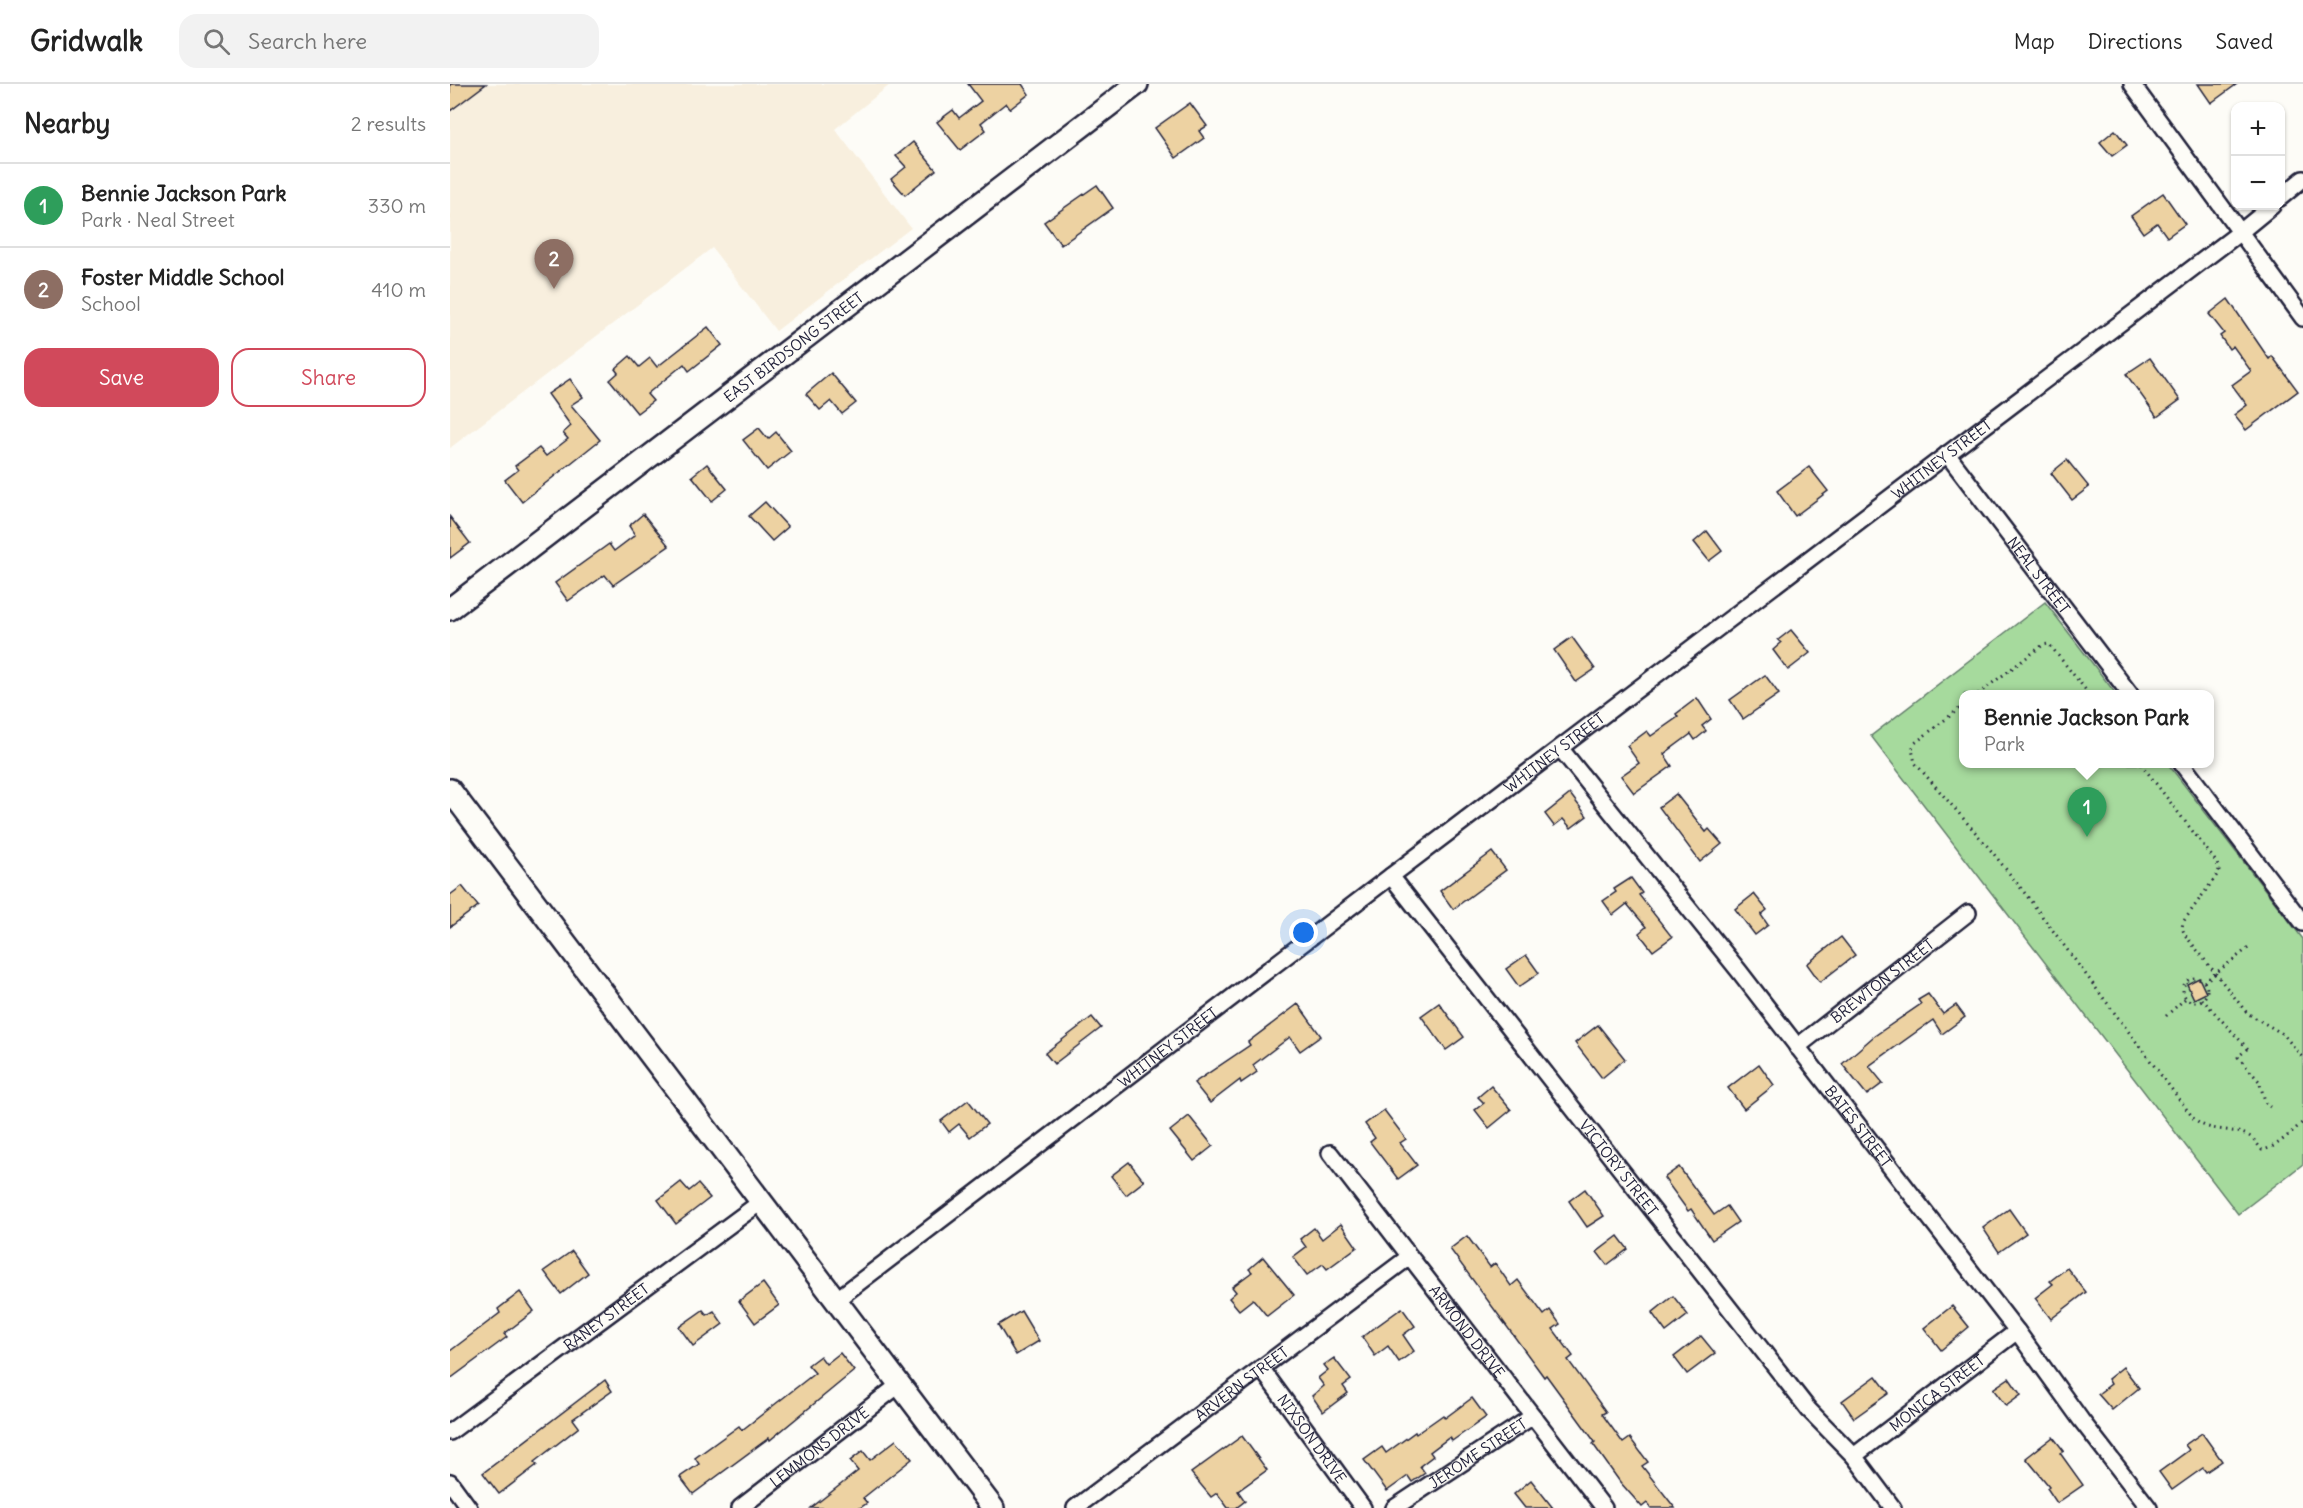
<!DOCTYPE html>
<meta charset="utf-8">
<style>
body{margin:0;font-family:Delius,sans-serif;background:#f2f2f2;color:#222}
.controls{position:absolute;right:18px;top:18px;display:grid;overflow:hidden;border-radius:12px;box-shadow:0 2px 4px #0004}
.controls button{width:54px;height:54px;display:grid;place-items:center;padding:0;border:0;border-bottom:2px solid #e0e0e0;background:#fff;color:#222;font:30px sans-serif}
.you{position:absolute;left:854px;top:849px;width:21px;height:21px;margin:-15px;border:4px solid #fff;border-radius:50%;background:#1a73e8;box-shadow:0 0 0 9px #1a73e833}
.badge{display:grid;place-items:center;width:39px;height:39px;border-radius:50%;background:#d1495b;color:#fff;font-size:20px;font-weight:700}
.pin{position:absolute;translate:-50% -50px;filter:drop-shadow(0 2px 3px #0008)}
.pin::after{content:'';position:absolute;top:32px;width:21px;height:18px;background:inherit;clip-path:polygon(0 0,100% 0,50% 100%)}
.popup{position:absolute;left:1509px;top:606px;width:255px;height:78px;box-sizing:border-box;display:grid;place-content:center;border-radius:12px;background:#fff;filter:drop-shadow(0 2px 4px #0005);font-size:20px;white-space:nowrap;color:#767676}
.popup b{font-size:22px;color:#222}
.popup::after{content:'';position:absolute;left:50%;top:100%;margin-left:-12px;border:12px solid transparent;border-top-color:#fff}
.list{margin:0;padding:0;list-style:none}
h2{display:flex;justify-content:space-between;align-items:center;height:78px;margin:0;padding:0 24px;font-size:26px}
h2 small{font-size:20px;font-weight:400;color:#767676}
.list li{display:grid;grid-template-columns:39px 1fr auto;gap:18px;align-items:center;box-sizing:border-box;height:84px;padding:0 24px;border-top:2px solid #e0e0e0}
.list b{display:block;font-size:22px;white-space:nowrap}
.list p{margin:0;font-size:20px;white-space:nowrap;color:#767676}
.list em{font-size:20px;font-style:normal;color:#767676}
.actions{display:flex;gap:12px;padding:18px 24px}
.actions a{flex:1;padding:14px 0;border:2px solid #d1495b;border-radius:18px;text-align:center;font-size:21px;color:#d1495b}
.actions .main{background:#d1495b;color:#fff}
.icon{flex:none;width:33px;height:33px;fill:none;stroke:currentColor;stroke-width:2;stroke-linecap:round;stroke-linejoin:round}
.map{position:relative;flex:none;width:1853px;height:1424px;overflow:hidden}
header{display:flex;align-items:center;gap:36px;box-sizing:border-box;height:84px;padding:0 30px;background:#fff;border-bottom:2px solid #e0e0e0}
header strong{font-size:28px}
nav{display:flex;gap:33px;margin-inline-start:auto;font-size:21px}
.search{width:420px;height:54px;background:#f2f2f2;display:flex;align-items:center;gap:15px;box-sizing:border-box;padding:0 21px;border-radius:18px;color:#767676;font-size:22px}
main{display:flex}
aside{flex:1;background:#fff}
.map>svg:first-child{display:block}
.built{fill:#f8efde}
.green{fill:#a6da9d;stroke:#647e6c;stroke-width:1.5}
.building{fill:#edd2a2;stroke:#22223b;stroke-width:1.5}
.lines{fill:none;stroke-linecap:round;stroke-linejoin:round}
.street-casing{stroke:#22223b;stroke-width:20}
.secondary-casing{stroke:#22223b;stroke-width:26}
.path{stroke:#22223b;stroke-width:3;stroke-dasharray:1.5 4.5;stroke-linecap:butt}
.street{stroke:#fdfcf7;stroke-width:15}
.secondary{stroke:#fdfcf7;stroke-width:21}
.labels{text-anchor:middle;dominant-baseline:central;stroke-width:4.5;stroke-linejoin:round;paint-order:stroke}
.street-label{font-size:15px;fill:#22223b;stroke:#fdfcf7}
</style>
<header>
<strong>Gridwalk</strong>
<div class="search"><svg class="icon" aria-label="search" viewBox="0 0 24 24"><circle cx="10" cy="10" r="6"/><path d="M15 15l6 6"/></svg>Search here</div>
<nav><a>Map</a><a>Directions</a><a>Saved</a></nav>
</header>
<main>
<aside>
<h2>Nearby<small>2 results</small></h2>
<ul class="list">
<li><span class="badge" style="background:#2e9e5b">1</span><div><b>Bennie Jackson Park</b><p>Park · Neal Street</p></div><em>330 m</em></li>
<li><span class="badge" style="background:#8d6e63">2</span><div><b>Foster Middle School</b><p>School</p></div><em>410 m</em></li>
</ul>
<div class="actions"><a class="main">Save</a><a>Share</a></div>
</aside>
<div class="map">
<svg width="1853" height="1424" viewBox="0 0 1853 1424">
<rect width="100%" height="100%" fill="#fdfcf7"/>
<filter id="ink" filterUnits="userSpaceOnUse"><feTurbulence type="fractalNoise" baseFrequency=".0167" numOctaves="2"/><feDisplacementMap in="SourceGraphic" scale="12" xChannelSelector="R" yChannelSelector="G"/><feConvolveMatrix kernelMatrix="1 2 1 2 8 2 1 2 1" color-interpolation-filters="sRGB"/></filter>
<g filter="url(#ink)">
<!-- built -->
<polygon class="built" points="0,0 441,0 385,45 461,144 326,247 262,164 0,364"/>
<!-- green -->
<polygon class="green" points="1595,518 1666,610 1514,610 1514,680 1718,680 1853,855 1853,1080 1788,1130 1421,652"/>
<!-- building -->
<g class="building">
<polygon points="0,0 36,0 0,27"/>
<polygon points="518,0 572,0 579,10 560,25 556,19 531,39 536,46 510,66 487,38 503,26 509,34 531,17"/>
<polygon points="1748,0 1787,0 1761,19"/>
<polygon points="740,19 757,42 749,47 754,54 726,74 705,44"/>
<polygon points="1665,46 1677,61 1662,72 1650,58"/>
<polygon points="463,58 486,86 455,111 441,95 456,83 446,72"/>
<polygon points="647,101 663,124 611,161 594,138"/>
<polygon points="1713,109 1735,140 1717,153 1707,139 1693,149 1681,132"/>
<polygon points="1778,215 1819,275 1822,272 1848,307 1796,346 1784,331 1797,321 1782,301 1801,287 1783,262 1779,265 1770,252 1774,249 1759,230"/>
<polygon points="258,243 272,261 239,287 234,280 197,310 203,317 187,329 160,296 168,289 165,285 180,272 189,283 200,274 207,283"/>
<polygon points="1700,274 1730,316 1707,333 1676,290"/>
<polygon points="381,289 406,319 392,330 381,317 370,326 356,310"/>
<polygon points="120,295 133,313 121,321 150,356 72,418 55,396 68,386 65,382 89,364 96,372 118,355 113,349 121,342 98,310"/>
<polygon points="309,344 318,355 326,348 341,367 317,386 293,356"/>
<polygon points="1617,376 1639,403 1622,416 1601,389"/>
<polygon points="257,380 277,405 262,417 242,392"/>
<polygon points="1359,383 1378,407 1345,432 1327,407"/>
<polygon points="315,418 338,443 322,457 299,432"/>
<polygon points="193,430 219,462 163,501 155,491 118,517 105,499 159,460 164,467 185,451 179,442"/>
<polygon points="0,433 20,459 0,474"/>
<polygon points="1257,447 1272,467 1259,477 1244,458"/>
<polygon points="1341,546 1360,569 1338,586 1323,566 1331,559 1328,556"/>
<polygon points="1122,553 1145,585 1126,598 1104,566"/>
<polygon points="1315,591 1329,610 1293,635 1280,616"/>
<polygon points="1247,614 1261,635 1252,642 1256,647 1245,656 1241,650 1214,670 1222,682 1184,709 1171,692 1189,679 1177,662 1197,647 1201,652 1228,633 1226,630"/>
<polygon points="1120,710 1137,732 1121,744 1113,735 1104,742 1095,730"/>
<polygon points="1226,710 1256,748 1259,745 1272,760 1250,778 1209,723"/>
<polygon points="1042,768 1056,786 1003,825 990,807"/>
<polygon points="1181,794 1192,809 1189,811 1222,853 1203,867 1189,849 1196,843 1177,820 1163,831 1153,817 1166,808 1164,805"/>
<polygon points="12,802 28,822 0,843 0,811"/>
<polygon points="1304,810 1317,826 1311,831 1318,841 1305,851 1285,825"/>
<polygon points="1391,853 1405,871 1370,898 1357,880"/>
<polygon points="1076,871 1089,889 1069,903 1056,885"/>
<polygon points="1749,894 1756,909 1744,915 1737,900"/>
<polygon points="1478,910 1493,930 1506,921 1515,933 1492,950 1483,936 1419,982 1433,999 1417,1011 1392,980 1423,953 1471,920 1468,916"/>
<polygon points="989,919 1014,953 996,966 971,932"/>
<polygon points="848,920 871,952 850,967 840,953 803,981 807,988 791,999 790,996 760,1019 744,999 800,961 798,958"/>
<polygon points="642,933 651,944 604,980 595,969"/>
<polygon points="1148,941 1175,975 1152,994 1125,959"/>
<polygon points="1309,980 1324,1001 1294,1025 1278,1004"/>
<polygon points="1041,1002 1061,1026 1039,1044 1025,1026 1034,1019 1028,1013"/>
<polygon points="518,1016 537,1040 520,1053 509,1040 499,1048 491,1037"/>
<polygon points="934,1026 956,1055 950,1059 967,1081 948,1095 920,1058 925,1054 915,1040"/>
<polygon points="739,1032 763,1062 744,1077 720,1047"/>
<polygon points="679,1078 694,1097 676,1111 661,1092"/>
<polygon points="1229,1083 1264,1131 1277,1122 1288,1138 1262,1156 1241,1125 1238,1127 1214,1094"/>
<polygon points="231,1098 239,1107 248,1100 260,1114 226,1140 208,1116"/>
<polygon points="1135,1105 1154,1132 1137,1143 1119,1117"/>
<polygon points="1559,1125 1576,1149 1549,1168 1533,1144"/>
<polygon points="891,1140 907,1163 877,1185 873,1180 857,1191 843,1173 856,1163 850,1155 864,1144 872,1155"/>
<polygon points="1017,1152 1040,1183 1045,1179 1061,1202 1068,1196 1094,1231 1100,1226 1110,1240 1103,1245 1123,1272 1118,1276 1156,1328 1152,1330 1173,1359 1180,1354 1198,1378 1192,1382 1225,1424 1201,1424 1197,1419 1192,1423 1170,1398 1143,1360 1145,1358 1096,1291 1094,1293 1000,1165"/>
<polygon points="1168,1152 1178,1165 1157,1181 1147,1168"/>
<polygon points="122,1167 138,1189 111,1210 94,1187"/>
<polygon points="813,1173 844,1211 817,1232 803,1215 789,1226 779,1214 786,1208 782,1203 802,1188 799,1185"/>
<polygon points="1617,1184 1636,1208 1601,1235 1585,1214 1603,1200 1600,1197"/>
<polygon points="313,1199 329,1221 305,1239 289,1217"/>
<polygon points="70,1208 84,1227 54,1250 57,1253 0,1295 0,1267 50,1229 48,1225"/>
<polygon points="1223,1212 1238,1231 1216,1248 1202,1229"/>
<polygon points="1502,1222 1519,1243 1491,1266 1474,1244"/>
<polygon points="952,1224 965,1242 953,1251 964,1267 949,1278 938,1262 925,1272 912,1253"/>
<polygon points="253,1226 257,1231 264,1227 273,1240 243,1262 229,1243"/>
<polygon points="571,1227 589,1257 566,1271 548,1241"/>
<polygon points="1251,1252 1265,1269 1237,1290 1224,1273"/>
<polygon points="390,1269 404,1287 320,1356 319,1354 243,1410 230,1393 249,1380 245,1374 289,1342 292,1346 365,1289 358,1281 370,1272 376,1280"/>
<polygon points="884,1274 901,1296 893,1302 898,1309 873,1328 862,1312 874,1302 868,1294 878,1286 874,1281"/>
<polygon points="1673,1283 1689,1304 1662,1326 1648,1310 1661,1300 1658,1295"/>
<polygon points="1426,1292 1439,1309 1404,1334 1392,1317"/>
<polygon points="1559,1294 1571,1311 1556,1322 1543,1305"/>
<polygon points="155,1296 162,1307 123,1335 129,1343 84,1378 87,1381 49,1410 33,1389"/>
<polygon points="1022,1314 1036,1333 1002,1357 1000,1353 980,1368 983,1372 970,1382 975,1389 962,1398 958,1392 937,1407 914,1376 932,1363 936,1369 965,1348 966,1350 993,1331 995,1334"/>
<polygon points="1752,1349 1772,1377 1756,1388 1753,1384 1722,1406 1709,1388 1739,1366 1735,1361"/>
<polygon points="792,1352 817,1386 788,1407 795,1417 786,1424 778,1424 767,1409 761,1413 741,1389"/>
<polygon points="1603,1353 1614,1367 1610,1369 1633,1401 1607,1419 1597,1404 1599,1402 1576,1374"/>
<polygon points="446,1356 462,1375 413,1414 417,1419 410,1424 361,1424 408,1387 400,1377 413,1367 420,1376"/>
<polygon points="1081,1396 1103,1424 1075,1424 1064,1410"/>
</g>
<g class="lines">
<defs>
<g id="street">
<polyline points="1682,0 1853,234"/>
<polyline points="1830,114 1853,95"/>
<path id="s1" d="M1497,370L1680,610"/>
<path id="s2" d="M1110,664L1289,887L1567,1247L1631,1336L1699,1424"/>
<polyline points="1732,680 1853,839"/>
<path id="s3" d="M941,792L1359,1326L1404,1372L1443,1424"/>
<path id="s4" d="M1347,963L1518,829"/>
<path id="s5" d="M880,1069L1154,1424"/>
<path id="s6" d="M386,1216L941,792L1789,149L1822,122"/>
<path id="s7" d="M811,1284L913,1424"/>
<path id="s8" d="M0,1348L312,1117"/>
<path id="s9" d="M1404,1372L1567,1247"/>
<polyline points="0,1398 19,1424"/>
<path id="s10" d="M290,1424L450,1300"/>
<path id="s11" d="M625,1424L959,1173"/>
<path id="s12" d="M944,1424L1083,1332"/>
</g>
<g id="secondary">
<path id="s13" d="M0,525L687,0"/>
<polyline points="0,706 543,1424"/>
</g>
</defs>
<!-- street casing -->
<use href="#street" class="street-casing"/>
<!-- secondary casing -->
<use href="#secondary" class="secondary-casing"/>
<!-- path -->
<g class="path">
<polyline points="1528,610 1593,561 1599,560 1639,610"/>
<path d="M1514,621L1465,659L1462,665L1465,679L1539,764L1574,808L1744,1035C1758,1049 1782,1043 1799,1052C1804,1055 1808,1061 1812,1066C1827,1064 1842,1047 1853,1038"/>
<polyline points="1691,680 1767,779 1769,786 1767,791 1733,838 1732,844 1735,851 1797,929 1833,950 1853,974"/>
<circle cx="1745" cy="906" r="12"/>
<polyline points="1754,898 1801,862"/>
<polyline points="1752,915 1799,966"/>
<polyline points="1716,932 1736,914"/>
<polyline points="1797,965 1788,973 1809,997 1816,1020 1820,1023"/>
</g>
<!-- street -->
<use href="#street" class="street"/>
<!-- secondary -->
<use href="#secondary" class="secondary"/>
</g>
</g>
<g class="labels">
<!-- street labels -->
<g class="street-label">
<text stroke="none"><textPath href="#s13" startOffset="432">EAST BIRDSONG STREET</textPath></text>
<text stroke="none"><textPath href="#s6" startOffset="1389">WHITNEY STREET</textPath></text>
<text stroke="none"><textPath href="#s1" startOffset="152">NEAL STREET</textPath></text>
<text stroke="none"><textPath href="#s6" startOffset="903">WHITNEY STREET</textPath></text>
<text stroke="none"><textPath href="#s4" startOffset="108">BREWTON STREET</textPath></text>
<text stroke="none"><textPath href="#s6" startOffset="417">WHITNEY STREET</textPath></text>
<text stroke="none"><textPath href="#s2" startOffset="482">BATES STREET</textPath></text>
<text stroke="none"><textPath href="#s3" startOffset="370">VICTORY STREET</textPath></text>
<text stroke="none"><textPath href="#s8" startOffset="194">RANEY STREET</textPath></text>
<text stroke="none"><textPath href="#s5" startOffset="225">ARMOND DRIVE</textPath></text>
<text stroke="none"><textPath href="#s11" startOffset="208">ARVERN STREET</textPath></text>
<text stroke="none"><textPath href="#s9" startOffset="104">MONICA STREET</textPath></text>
<text stroke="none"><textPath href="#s7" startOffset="87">NIXSON DRIVE</textPath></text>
<text stroke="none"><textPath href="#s10" startOffset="100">LEMMONS DRIVE</textPath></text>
<text stroke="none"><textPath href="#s12" startOffset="100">JEROME STREET</textPath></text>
</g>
</g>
</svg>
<div class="controls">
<button>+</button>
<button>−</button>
</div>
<div class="you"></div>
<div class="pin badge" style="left:1637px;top:753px;background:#2e9e5b">1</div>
<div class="popup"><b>Bennie Jackson Park</b>Park</div>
<div class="pin badge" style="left:104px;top:205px;background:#8d6e63">2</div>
</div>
</main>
